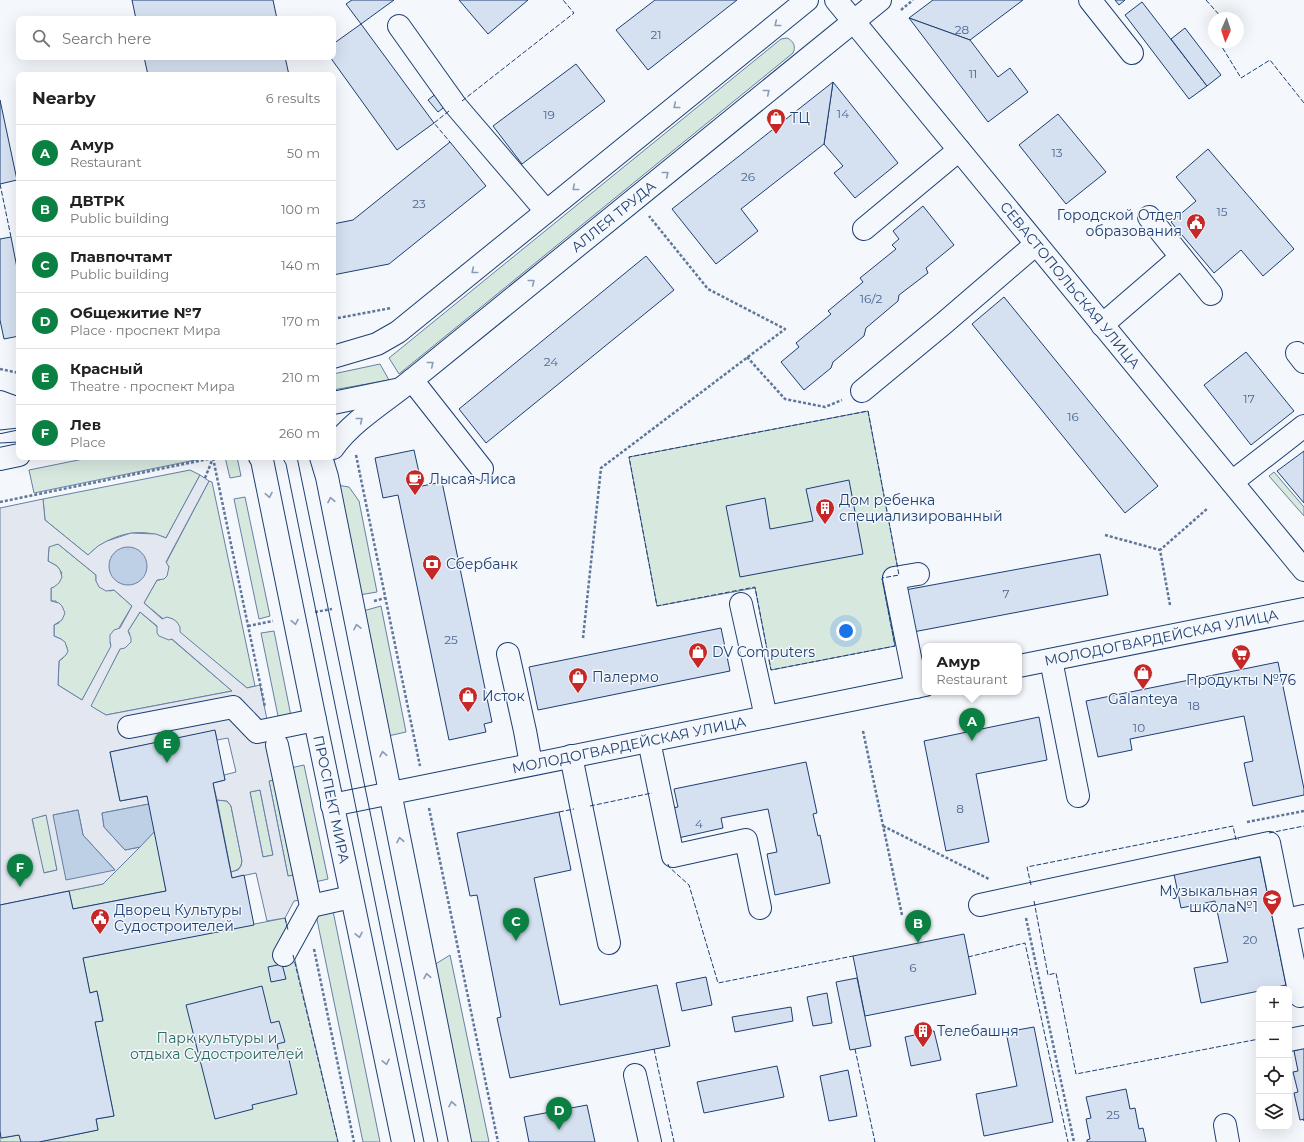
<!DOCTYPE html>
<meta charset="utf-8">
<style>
body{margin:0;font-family:Montserrat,sans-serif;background:#f2f2f2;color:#222}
.controls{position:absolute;right:12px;bottom:12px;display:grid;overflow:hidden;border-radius:8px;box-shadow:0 4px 16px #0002}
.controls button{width:36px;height:36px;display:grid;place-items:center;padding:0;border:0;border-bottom:1px solid #e0e0e0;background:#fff;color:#222;font:20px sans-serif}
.compass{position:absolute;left:1208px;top:12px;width:36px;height:36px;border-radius:50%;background:#fff;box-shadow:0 4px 16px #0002;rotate:183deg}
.you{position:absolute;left:846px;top:631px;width:14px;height:14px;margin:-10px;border:3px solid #fff;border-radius:50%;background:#1a73e8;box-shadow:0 0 0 6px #1a73e833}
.badge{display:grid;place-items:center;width:26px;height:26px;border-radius:50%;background:#0b8043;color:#fff;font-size:13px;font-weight:700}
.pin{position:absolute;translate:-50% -33px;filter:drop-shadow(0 1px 2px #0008)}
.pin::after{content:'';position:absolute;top:21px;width:14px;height:12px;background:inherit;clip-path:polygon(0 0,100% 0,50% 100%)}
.popup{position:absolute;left:922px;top:643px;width:100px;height:52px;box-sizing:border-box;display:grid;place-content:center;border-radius:8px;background:#fff;filter:drop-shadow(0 1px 3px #0005);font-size:13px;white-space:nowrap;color:#767676}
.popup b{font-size:15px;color:#222}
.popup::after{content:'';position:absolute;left:50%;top:100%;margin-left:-8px;border:8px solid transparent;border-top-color:#fff}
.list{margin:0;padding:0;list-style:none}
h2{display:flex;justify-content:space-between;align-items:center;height:52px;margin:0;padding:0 16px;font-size:17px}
h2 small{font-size:13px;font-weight:400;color:#767676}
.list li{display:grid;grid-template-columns:26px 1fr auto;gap:12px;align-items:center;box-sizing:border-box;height:56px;padding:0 16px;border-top:1px solid #e0e0e0}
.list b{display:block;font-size:15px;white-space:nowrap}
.list p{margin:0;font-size:13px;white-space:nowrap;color:#767676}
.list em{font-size:13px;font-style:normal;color:#767676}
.icon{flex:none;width:22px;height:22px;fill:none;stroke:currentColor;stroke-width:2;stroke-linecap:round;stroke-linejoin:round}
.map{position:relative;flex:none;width:1304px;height:1142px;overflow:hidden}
.search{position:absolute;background:#fff;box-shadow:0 4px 16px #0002;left:16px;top:16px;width:320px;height:44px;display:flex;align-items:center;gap:10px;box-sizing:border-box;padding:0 14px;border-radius:8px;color:#767676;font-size:15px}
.panel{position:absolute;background:#fff;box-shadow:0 4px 16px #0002;left:16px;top:72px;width:320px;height:388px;border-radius:8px}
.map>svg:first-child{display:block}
.green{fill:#d7e8df;stroke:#687fa3}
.parking{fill:#e3e8f0;stroke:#687fa3;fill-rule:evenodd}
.water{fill:#bed0e5;stroke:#687fa3}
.building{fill:#d5e0f0;stroke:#1d3f73}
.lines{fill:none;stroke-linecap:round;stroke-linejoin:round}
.minor-casing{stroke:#1d3f73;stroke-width:24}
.major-casing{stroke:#1d3f73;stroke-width:24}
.path{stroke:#5e769c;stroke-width:2.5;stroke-dasharray:3 2;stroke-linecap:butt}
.minor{stroke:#f4f7fb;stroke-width:22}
.major{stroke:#f4f7fb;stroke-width:22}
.tram{stroke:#1d3f73;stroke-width:1}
.fence{stroke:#1d3f73;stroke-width:1;stroke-dasharray:5 2;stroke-linecap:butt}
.oneway{stroke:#889bb7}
.labels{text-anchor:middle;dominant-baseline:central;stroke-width:3;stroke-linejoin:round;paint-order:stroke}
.number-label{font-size:12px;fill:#4b6792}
.poi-label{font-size:14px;fill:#1d3f73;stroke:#f4f7fb;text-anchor:start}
.street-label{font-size:14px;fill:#1d3f73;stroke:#f4f7fb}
.park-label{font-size:14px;fill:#2c6c60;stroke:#f4f7fb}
</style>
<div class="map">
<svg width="1304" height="1142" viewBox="0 0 1304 1142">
<rect width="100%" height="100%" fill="#f4f7fb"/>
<!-- green -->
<g class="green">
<path d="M787,38C794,41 796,47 793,53L399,374L389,358L781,39Z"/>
<polygon points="380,364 389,380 333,390 333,374"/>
<polygon points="868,411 899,575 882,579 895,646 771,670 755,588 657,606 629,457"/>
<polygon points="93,457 210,457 34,493 29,470"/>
<polygon points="225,457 237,457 241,476 230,478"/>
<path d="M190,470L200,475L166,538C138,526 109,535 88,555L45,520L43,499Z"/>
<polygon points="1274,472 1304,507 1304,516 1269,476"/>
<polygon points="209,481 212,482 255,686 247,688 144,603 157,580 160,580 169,567 166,563"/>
<polygon points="337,485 349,487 359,501 377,592 359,595"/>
<polygon points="245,497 270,616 259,619 234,499"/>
<polygon points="58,544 96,575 96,581 110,591 114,590 132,606 110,643 112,646 82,700 58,685 59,661 63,658 67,647 61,639 54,636 54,625 59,623 56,601 51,601 51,587 54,587 62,573 57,566 48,561 49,546"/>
<polygon points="381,606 406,732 388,736 363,611"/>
<polygon points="140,612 232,691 106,715 90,706 120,649 130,634 128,631"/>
<polygon points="274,631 292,721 278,716 261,633"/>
<polygon points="304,765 328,879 311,883 286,769"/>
<polygon points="275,780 294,875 288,876 269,781"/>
<polygon points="260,790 273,855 263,857 250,792"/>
<path d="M217,800L227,801L231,806L242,861C241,868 238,870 231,872Z"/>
<polygon points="47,815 57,870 43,873 32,818"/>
<polygon points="155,831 166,891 73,909 69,891 103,884"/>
<polygon points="332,906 380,1142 363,1142 315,910"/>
<polygon points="285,918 338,1142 39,1142 98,1130 96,1119 114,1116 95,1022 103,1020 97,991 90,993 83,958"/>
<polygon points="450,955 489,1142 470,1142 434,965"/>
<polygon points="0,1131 1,1138 19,1135 21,1142 0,1142"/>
</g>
<!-- parking -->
<path class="parking" d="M200,475L209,481L166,562L169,567L167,576L164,579L157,580L144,603L162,619L167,617L173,619L177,622L180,627V632L247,688L260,685L279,779L269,781L288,876L294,875L307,899L294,901L285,918L267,921L256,873L232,878L231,872L238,870L241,866L242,861L231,806L227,801L217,800L213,783L225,780L224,775L236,772L228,738L217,740L215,731L110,752L120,801L147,796L149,804L102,813L104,827L125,850L140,847L103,884L0,905V508L43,499L45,520L88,555L98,546L107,541L131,533L156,534L166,538ZM58,544L96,575V581L99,587L106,591L114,590L132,606L120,628L114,630L110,635V641L111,646L82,700L58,685L59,661L66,655L68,651L65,642L61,639L54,636V625L62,620L65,613L62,606L59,603L51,601V588L54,587L59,583L62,577L60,570L57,566L48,561L49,547ZM140,612L157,626V633L159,636L169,640L172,639L232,691L106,715L91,706L120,649L125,648L131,642V638L128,631ZM260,790L273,855L263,857L250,792ZM78,810L83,835L115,870L53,815ZM46,815L57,870L44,873L32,819Z"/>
<!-- water -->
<g class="water">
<circle cx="128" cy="566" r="19"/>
<polygon points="149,804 155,831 140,847 125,850 104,827 102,813"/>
<polygon points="78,810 83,835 115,870 66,880 53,815"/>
</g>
<!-- building -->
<g class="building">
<polygon points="132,0 273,0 277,19 136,19"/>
<polygon points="352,0 394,0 361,24 346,4"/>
<polygon points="459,0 528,0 488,34"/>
<polygon points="655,0 737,0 648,70 616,30"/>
<polygon points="933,0 1023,0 970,40 909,18"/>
<polygon points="1115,0 1125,0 1119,5"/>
<polygon points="1142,2 1207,86 1189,99 1125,15"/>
<polygon points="909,18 970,40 998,77 1010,68 1028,92 988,122"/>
<polygon points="361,24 434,123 397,150 330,57 333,57 333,44"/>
<polygon points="1185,28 1221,75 1207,86 1171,39"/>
<polygon points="144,57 285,57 289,75 148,75"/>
<polygon points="576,64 605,101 522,164 493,126"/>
<polygon points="833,82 898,163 855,198 834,173 843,166 824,144"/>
<polygon points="833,82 824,144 741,209 758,231 716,264 672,209"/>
<polygon points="437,93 447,105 438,112 428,100"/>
<polygon points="0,100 17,180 0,184"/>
<polygon points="1058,114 1106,172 1066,204 1019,145"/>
<polygon points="450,142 486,186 389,264 333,275 333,224 353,220"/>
<polygon points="1208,149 1294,249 1263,276 1241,250 1214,273 1171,222 1196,201 1176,177"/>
<polygon points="923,206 954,245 926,268 928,273 899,295 898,301 866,328 864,336 833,362 831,368 804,390 781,362 799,347 796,343 831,314 828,311 863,282 860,278 896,249 892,245 899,239 893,231"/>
<polygon points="11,237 19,278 19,336 4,339 0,320 0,239"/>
<polygon points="646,256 674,290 486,443 459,409"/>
<polygon points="1004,297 1158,486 1125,513 972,324"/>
<polygon points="1246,352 1294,411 1251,445 1204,385"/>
<polygon points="414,450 422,486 442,482 492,722 484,724 486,732 449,740 398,495 383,498 375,458"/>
<polygon points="1304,451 1304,503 1277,471"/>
<polygon points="849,480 863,554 740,577 726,506 765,498 770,529 813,521 806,489"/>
<polygon points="1100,554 1108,595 913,632 905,590"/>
<polygon points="721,628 730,671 538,710 529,667"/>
<polygon points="1278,662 1304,789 1304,795 1253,806 1244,763 1253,761 1244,716 1130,739 1132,750 1098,757 1086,701"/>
<polygon points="1039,717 1047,760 976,774 989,842 946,851 924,741"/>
<polygon points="215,730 225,780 213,783 232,878 244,875 254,925 83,958 90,993 97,991 103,1021 95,1022 114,1116 96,1119 98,1130 39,1142 21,1142 19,1135 1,1138 0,1131 0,905 69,891 73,909 166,891 147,796 120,801 110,752"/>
<polygon points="806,762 817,813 813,814 818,836 820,835 830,883 775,895 767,854 777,852 768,809 721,818 723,828 678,838 672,808 678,807 674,789"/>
<polygon points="559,812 571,870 534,878 560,1005 657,985 670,1046 510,1078 497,1018 501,1017 477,895 470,896 457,833"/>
<polygon points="1260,857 1286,985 1268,989 1259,989 1259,991 1201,1003 1194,968 1228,962 1215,901 1181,908 1174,874"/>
<polygon points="964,934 976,994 865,1016 853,956"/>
<polygon points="282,964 286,979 271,982 268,967"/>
<polygon points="706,977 712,1005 682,1011 676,983"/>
<polygon points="857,978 871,1046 850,1050 836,982"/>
<polygon points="262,986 271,1023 279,1021 285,1042 277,1044 279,1053 287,1051 297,1094 252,1105 253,1109 215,1119 186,1005"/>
<polygon points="827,993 832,1023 813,1026 807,997"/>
<polygon points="791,1007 793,1021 735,1032 732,1017"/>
<polygon points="1034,1027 1053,1122 984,1136 976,1094 1017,1086 1006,1032"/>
<polygon points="934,1031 941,1060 911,1066 905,1037"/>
<polygon points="1304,1048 1304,1121 1304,1119 1300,1120 1294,1093 1298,1092 1293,1072 1298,1071 1294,1051"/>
<polygon points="777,1066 784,1097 704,1113 697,1082"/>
<polygon points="848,1070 857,1116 829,1121 820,1076"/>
<polygon points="1126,1089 1130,1109 1135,1108 1139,1129 1143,1128 1146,1142 1087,1142 1087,1140 1090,1139 1086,1119 1091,1118 1086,1097"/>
<polygon points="587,1105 595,1142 529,1142 524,1117"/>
</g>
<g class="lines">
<defs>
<g id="minor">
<path id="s1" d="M836,0L1304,570"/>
<polyline points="1090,0 1132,53"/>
<polyline points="399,26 456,106 546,211"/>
<polyline points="1149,217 1211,294"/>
<polyline points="864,229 959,150"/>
<polyline points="1102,325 1181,257"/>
<polyline points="1297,353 1304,362"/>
<polyline points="412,380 482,469"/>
<polyline points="862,391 943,324 1036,244"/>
<polyline points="1232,482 1304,426"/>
<polyline points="741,604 766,717"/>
<polyline points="508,654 525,731 531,764"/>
<polyline points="1051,660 1078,796"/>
<path id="s2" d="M1019,666L1304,609"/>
<polyline points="916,687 894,578 918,574"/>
<polyline points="129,727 233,707 257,732 315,720"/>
<polyline points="649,741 673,856 746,840 760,908"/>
<polyline points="277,745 311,906 284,955"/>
<polyline points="571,756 609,943"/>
<path id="s3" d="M332,805L925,685"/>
<polyline points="980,905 1269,843 1300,996"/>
<polyline points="311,906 351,897"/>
<polyline points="1285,920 1304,916"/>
<polyline points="1289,1040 1304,1037"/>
<polyline points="635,1075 650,1142"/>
<polyline points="1225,1125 1228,1142"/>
</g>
<g id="major">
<polyline points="333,357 377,344 398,332 807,0"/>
<polyline points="0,402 19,409"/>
<polyline points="333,403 396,390"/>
<polyline points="0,422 19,418"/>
<path id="s4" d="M333,448C351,422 387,400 412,380L880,0"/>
<path id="s5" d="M260,457L262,460L315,720L403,1142"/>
<polyline points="321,457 327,477 460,1142"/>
<polyline points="0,459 19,455"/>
</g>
</defs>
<!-- minor casing -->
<use href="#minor" class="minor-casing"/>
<!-- major casing -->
<use href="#major" class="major-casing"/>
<!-- path -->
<g class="path">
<polyline points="901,10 913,0"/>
<polyline points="333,319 391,308"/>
<polyline points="747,357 785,399 825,407 842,400"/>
<polyline points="0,369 19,373"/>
<polyline points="356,455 420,766"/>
<polyline points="213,458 265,707"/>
<polyline points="205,478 213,458"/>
<polyline points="0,502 213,458"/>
<polyline points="1105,535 1160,550"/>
<polyline points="374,601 385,598"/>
<polyline points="1170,605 1160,550 1208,508"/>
<polyline points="315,612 332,609"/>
<polyline points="248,626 273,621"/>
<polyline points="583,638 601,468 785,329 708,289 649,216"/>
<polyline points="863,731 902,915"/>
<polyline points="429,808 498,1142"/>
<polyline points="1247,822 1304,811"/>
<polyline points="883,826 989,879"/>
<polyline points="1026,918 1074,1142"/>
<polyline points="314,949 354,1142"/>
</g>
<!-- minor -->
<use href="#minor" class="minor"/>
<!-- major -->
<use href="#major" class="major"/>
<!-- tram -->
<g class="tram">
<polyline points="0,430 19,428"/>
<polyline points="0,443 19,442"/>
<polyline points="282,457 286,464 424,1142"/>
<polyline points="297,457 438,1142"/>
</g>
<!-- fence -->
<g class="fence">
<polyline points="1206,0 1222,18"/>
<polyline points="1219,42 1241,78 1270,60 1304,103"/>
<polyline points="462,101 574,13 563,0"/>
<polyline points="449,111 434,123 450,142"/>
<polyline points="0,184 11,237"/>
<polygon points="868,411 899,575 882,578 895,646 771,670 755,587 657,606 629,457"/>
<polyline points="590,806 652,793"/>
<polyline points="559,812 574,809"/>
<polyline points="1269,833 1304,826"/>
<polyline points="668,864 669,867 689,885 718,983 853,956"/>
<polyline points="1031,885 1027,867 1233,826 1236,840 1239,839"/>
<polyline points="1034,901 1048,975 1056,973 1076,1074 1259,1039"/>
<polyline points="285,918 288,930"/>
<polyline points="293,955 338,1142"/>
<polyline points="968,957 1025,943 1068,1142"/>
<polyline points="654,1049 674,1142"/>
<polyline points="855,1049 875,1142 873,1142"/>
</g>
</g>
<!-- one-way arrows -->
<defs><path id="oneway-chevron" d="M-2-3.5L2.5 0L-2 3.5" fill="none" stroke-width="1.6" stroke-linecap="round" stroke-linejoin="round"/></defs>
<g class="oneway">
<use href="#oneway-chevron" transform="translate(777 24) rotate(141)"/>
<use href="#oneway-chevron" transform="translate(767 92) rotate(-39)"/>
<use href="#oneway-chevron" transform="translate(676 106) rotate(141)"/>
<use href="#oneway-chevron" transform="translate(666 174) rotate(-39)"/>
<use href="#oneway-chevron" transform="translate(575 188) rotate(141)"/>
<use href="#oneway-chevron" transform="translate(474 271) rotate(141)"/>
<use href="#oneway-chevron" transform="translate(532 282) rotate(-39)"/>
<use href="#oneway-chevron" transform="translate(431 364) rotate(-39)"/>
<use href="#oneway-chevron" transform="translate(360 420) rotate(-39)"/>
<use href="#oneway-chevron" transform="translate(269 495) rotate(79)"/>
<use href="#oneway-chevron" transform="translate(331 500) rotate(-101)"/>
<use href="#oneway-chevron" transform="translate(295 622) rotate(79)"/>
<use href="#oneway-chevron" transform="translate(357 627) rotate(-102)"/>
<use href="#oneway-chevron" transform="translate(383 754) rotate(-101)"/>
<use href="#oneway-chevron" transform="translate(400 840) rotate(-101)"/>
<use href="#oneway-chevron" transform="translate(359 935) rotate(78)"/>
<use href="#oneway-chevron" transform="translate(427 976) rotate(-101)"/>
<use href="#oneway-chevron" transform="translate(386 1062) rotate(78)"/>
<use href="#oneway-chevron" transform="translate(452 1104) rotate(-101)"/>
</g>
<!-- icons -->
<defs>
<symbol id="shop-pin" viewBox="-11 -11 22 30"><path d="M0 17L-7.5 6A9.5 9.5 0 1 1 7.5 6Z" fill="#c62828" stroke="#f4f7fb"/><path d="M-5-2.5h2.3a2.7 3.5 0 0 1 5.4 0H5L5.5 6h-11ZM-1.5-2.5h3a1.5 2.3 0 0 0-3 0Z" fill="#fff"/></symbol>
<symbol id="civic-pin" viewBox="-11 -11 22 30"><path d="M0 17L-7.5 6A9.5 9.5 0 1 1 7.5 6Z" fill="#c62828" stroke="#f4f7fb"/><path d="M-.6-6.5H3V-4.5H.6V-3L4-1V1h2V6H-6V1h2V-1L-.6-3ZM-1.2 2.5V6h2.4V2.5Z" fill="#fff"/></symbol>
<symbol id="cafe-pin" viewBox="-11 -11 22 30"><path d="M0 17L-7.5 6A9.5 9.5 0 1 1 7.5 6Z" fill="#c62828" stroke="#f4f7fb"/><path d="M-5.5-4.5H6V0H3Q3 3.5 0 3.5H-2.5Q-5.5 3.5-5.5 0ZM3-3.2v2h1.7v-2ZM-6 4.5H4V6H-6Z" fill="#fff"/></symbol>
<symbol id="building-pin" viewBox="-11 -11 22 30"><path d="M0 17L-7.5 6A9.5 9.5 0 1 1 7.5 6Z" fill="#c62828" stroke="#f4f7fb"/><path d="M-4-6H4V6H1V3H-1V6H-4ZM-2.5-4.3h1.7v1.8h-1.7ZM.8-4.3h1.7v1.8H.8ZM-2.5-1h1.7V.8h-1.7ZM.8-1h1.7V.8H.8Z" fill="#fff"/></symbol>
<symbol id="bank-pin" viewBox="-11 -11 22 30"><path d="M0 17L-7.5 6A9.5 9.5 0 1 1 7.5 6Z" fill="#c62828" stroke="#f4f7fb"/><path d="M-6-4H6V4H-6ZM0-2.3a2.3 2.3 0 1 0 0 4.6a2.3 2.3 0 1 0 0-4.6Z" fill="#fff"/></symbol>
<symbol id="supermarket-pin" viewBox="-11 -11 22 30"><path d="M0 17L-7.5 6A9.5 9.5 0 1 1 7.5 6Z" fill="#c62828" stroke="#f4f7fb"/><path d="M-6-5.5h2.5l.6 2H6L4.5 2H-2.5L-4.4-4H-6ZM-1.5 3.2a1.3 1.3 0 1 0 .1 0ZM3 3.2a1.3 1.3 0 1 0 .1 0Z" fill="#fff"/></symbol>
<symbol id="school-pin" viewBox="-11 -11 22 30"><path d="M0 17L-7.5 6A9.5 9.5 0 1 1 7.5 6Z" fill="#c62828" stroke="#f4f7fb"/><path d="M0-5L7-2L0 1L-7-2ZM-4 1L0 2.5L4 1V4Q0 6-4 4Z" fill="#fff"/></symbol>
</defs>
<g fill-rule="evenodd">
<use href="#shop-pin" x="765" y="107" width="22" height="30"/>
<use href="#civic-pin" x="1185" y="212" width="22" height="30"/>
<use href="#cafe-pin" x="404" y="468" width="22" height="30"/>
<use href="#building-pin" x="814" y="497" width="22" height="30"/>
<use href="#bank-pin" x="421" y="553" width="22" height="30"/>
<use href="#shop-pin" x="687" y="641" width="22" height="30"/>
<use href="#supermarket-pin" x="1230" y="643" width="22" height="30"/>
<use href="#shop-pin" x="1132" y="662" width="22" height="30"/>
<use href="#shop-pin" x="567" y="666" width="22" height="30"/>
<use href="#shop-pin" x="457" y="685" width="22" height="30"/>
<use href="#school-pin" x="1261" y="888" width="22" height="30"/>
<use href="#civic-pin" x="89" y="907" width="22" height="30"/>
<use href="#building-pin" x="912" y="1020" width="22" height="30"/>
</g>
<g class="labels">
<!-- number labels -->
<g class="number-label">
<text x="962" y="29">28</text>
<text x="656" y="34">21</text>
<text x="973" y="73">11</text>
<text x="843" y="113">14</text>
<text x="549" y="114">19</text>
<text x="1057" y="152">13</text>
<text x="748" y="176">26</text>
<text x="419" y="203">23</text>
<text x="1222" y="211">15</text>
<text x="871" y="298">16/2</text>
<text x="551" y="361">24</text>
<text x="1249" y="398">17</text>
<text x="1073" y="416">16</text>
<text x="1006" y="593">7</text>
<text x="451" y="639">25</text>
<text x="1194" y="705">18</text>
<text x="1139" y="727">10</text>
<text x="960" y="808">8</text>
<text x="699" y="823">4</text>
<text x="1250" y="939">20</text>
<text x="913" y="967">6</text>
<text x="1113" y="1114">25</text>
</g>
<!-- poi labels -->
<g class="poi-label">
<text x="790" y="118">ТЦ</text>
<text x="1182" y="215" text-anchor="end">Городской Отдел<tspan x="1182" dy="16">образования</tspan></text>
<text x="429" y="479">Лысая Лиса</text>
<text x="839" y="500">Дом ребенка<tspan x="839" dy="16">специализированный</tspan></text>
<text x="446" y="564">Сбербанк</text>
<text x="712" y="652">DV Computers</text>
<text x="592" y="677">Палермо</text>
<text x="1241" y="680" text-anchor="middle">Продукты №76</text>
<text x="482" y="696">Исток</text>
<text x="1143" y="699" text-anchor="middle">Galanteya</text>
<text x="1258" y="891" text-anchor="end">Музыкальная<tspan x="1258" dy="16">школа№1</tspan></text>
<text x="114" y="910">Дворец Культуры<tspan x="114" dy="16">Судостроителей</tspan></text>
<text x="937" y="1031">Телебашня</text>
</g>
<!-- street labels -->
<g class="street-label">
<text stroke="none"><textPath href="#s4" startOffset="364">АЛЛЕЯ ТРУДА</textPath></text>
<text stroke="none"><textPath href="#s1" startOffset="369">СЕВАСТОПОЛЬСКАЯ УЛИЦА</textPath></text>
<text stroke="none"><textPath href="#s2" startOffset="145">МОЛОДОГВАРДЕЙСКАЯ УЛИЦА</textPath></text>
<text stroke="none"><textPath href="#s3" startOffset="303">МОЛОДОГВАРДЕЙСКАЯ УЛИЦА</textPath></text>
<text stroke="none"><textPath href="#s5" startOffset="350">ПРОСПЕКТ МИРА</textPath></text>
</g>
<!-- park labels -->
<g class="park-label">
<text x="217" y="1038">Парк культуры и<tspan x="217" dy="16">отдыха Судостроителей</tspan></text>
</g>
</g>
</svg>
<div class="controls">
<button>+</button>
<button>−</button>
<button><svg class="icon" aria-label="locate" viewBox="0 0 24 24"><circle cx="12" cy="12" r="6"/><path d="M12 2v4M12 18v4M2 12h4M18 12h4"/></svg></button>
<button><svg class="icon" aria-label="layers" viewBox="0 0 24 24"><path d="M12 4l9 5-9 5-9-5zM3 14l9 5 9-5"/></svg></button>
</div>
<svg class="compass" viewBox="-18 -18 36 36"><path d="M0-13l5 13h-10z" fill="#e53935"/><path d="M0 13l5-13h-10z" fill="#767676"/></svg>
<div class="you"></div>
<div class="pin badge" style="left:972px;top:741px">A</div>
<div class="popup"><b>Амур</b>Restaurant</div>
<div class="pin badge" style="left:918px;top:943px">B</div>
<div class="pin badge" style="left:516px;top:941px">C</div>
<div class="pin badge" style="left:559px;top:1130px">D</div>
<div class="pin badge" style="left:167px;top:763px">E</div>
<div class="pin badge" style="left:20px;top:887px">F</div>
<div class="search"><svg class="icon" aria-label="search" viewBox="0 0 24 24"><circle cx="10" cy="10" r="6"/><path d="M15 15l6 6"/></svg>Search here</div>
<section class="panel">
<h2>Nearby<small>6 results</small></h2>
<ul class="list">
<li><span class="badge">A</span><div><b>Амур</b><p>Restaurant</p></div><em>50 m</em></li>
<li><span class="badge">B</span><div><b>ДВТРК</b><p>Public building</p></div><em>100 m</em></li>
<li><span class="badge">C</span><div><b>Главпочтамт</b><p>Public building</p></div><em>140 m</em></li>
<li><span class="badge">D</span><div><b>Общежитие №7</b><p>Place · проспект Мира</p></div><em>170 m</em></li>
<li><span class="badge">E</span><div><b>Красный</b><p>Theatre · проспект Мира</p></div><em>210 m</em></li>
<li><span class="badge">F</span><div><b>Лев</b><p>Place</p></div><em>260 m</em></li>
</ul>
</section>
</div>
